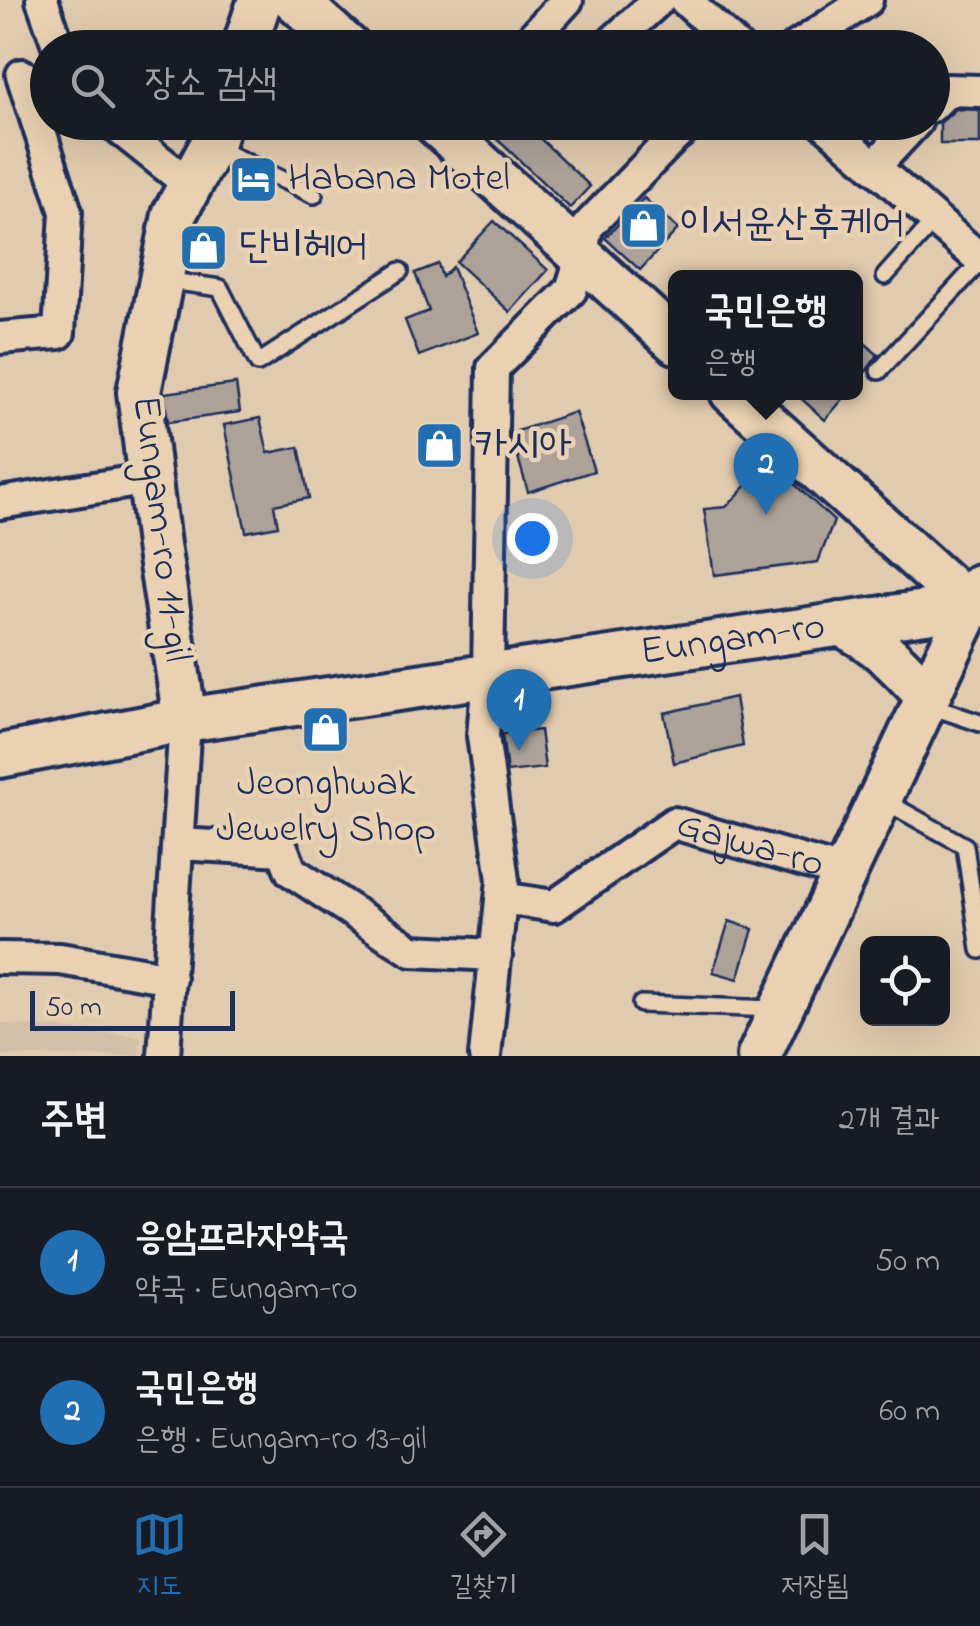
<!DOCTYPE html>
<html lang="ko">
<meta charset="utf-8">
<style>
body{margin:0;font-family:"Indie Flower","Poor Story",sans-serif;background:#20242c;color:#f1f3f6}
.controls{position:absolute;right:30px;bottom:30px;display:grid;overflow:hidden;border-radius:15px;box-shadow:0 10px 40px #0002}
.controls button{width:90px;height:90px;display:grid;place-items:center;padding:0;border:0;border-bottom:2px solid #363941;background:#171b24;color:#f1f3f6;font:50px sans-serif}
.scale{position:absolute;left:30px;bottom:25px;width:205px;box-sizing:border-box;padding-left:10px;border:5px solid #1b2f5e;border-top:0;font-size:28px;line-height:35px;white-space:nowrap;color:#1b2f5e;-webkit-text-stroke:8px #e9d1b1;paint-order:stroke}
.you{position:absolute;left:532px;top:538px;width:35px;height:35px;margin:-25px;border:8px solid #fff;border-radius:50%;background:#1a73e8;box-shadow:0 0 0 15px #1a73e833}
.badge{display:grid;place-items:center;width:65px;height:65px;border-radius:50%;background:#1f6fb2;color:#fff;font-size:32px;font-weight:700}
.pin{position:absolute;translate:-50% -82px;filter:drop-shadow(0 2px 5px #0008)}
.pin::after{content:'';position:absolute;top:52px;width:35px;height:30px;background:inherit;clip-path:polygon(0 0,100% 0,50% 100%)}
.popup{position:absolute;left:668px;top:270px;width:195px;height:130px;box-sizing:border-box;display:grid;place-content:center;border-radius:15px;background:#171b24;filter:drop-shadow(0 2px 8px #0005);font-size:32px;white-space:nowrap;color:#9ea1a6}
.popup b{font-size:38px;color:#f1f3f6}
.popup::after{content:'';position:absolute;left:50%;top:100%;margin-left:-20px;border:20px solid transparent;border-top-color:#171b24}
.list{margin:0;padding:0;list-style:none}
h2{display:flex;justify-content:space-between;align-items:center;height:130px;margin:0;padding:0 40px;font-size:42px}
h2 small{font-size:32px;font-weight:400;color:#9ea1a6}
.list li{display:grid;grid-template-columns:65px 1fr auto;gap:30px;align-items:center;box-sizing:border-box;height:150px;padding:0 40px;border-top:2px solid #363941}
.list b{display:block;font-size:38px;white-space:nowrap}
.list p{margin:0;font-size:32px;white-space:nowrap;color:#9ea1a6}
.list em{font-size:32px;font-style:normal;color:#9ea1a6}
.icon{flex:none;width:55px;height:55px;fill:none;stroke:currentColor;stroke-width:2;stroke-linecap:round;stroke-linejoin:round}
.map{position:relative;flex:none;width:980px;height:1056px;overflow:hidden}
.search{position:absolute;background:#171b24;box-shadow:0 10px 40px #0002;left:30px;right:30px;top:30px;height:110px;display:flex;align-items:center;gap:25px;box-sizing:border-box;padding:0 35px;border-radius:55px;color:#9ea1a6;font-size:38px}
.sheet{height:430px;background:#171b24}
nav{display:flex;justify-content:space-around;align-items:center;box-sizing:border-box;height:140px;border-top:2px solid #363941;background:#171b24;font-size:28px;color:#9ea1a6}
nav a{display:grid;justify-items:center;gap:5px}
nav .on{color:#1f6fb2}
.map>svg:first-child{display:block}
.built{fill:#d1bfa7}
.building{fill:#aca298;stroke:#1b2f5e;stroke-width:2.5}
.lines{fill:none;stroke-linecap:round;stroke-linejoin:round}
.lane-casing{stroke:#1b2f5e;stroke-width:22}
.street-casing{stroke:#1b2f5e;stroke-width:38}
.secondary-casing{stroke:#1b2f5e;stroke-width:50}
.lane{stroke:#e9d1b1;stroke-width:15}
.street{stroke:#e9d1b1;stroke-width:30}
.secondary{stroke:#e9d1b1;stroke-width:42}
.labels{text-anchor:middle;dominant-baseline:central;stroke-width:9;stroke-linejoin:round;paint-order:stroke}
.poi-label{font-size:40px;fill:#1b2f5e;stroke:#e9d1b1;text-anchor:start}
.street-label{font-size:40px;fill:#1b2f5e;stroke:#e9d1b1}
</style>
<div class="map">
<svg width="980" height="1056" viewBox="0 0 980 1056">
<rect width="100%" height="100%" fill="#e1cbae"/>
<filter id="ink" filterUnits="userSpaceOnUse"><feTurbulence type="fractalNoise" baseFrequency=".01" numOctaves="2"/><feDisplacementMap in="SourceGraphic" scale="20" xChannelSelector="R" yChannelSelector="G"/><feConvolveMatrix kernelMatrix="1 2 1 2 8 2 1 2 1" color-interpolation-filters="sRGB"/></filter>
<g filter="url(#ink)">
<!-- built -->
<polygon class="built" points="0,1023 140,1036 140,1056 0,1056"/>
<!-- building -->
<g class="building">
<polygon points="956,109 980,110 980,144 940,144 940,123"/>
<polygon points="479,122 523,122 590,186 570,208"/>
<polygon points="644,198 678,229 640,270 605,238"/>
<polygon points="494,221 548,270 510,312 456,262"/>
<polygon points="438,264 442,277 452,267 478,333 419,356 405,320 429,311 415,273"/>
<polygon points="856,335 878,355 856,385"/>
<polygon points="236,384 240,412 168,422 164,393"/>
<polygon points="794,392 849,392 825,420"/>
<polygon points="575,412 594,471 528,492 511,433"/>
<polygon points="260,418 268,453 299,447 309,498 274,505 278,526 246,532 224,425"/>
<polygon points="770,461 834,521 818,562 714,575 704,509 726,507"/>
<polygon points="735,697 743,746 674,763 664,713"/>
<polygon points="540,730 545,768 507,772 502,734"/>
<polygon points="729,921 753,929 738,979 713,972"/>
</g>
<g class="lines">
<defs>
<g id="lane">
<polyline points="214,147 314,195"/>
<polyline points="885,276 935,220"/>
<polyline points="163,280 220,288 258,363 400,271"/>
<polyline points="879,371 980,262"/>
<polyline points="927,705 980,723"/>
<polyline points="883,800 965,846 980,950"/>
<polyline points="641,1004 777,1009"/>
</g>
<g id="street">
<polyline points="42,0 59,48"/>
<polyline points="685,0 738,48"/>
<polyline points="523,48 567,0"/>
<polyline points="606,48 659,0"/>
<polyline points="795,48 867,0"/>
<polyline points="932,106 948,90 980,91"/>
<polyline points="111,122 190,185"/>
<polyline points="823,122 980,259"/>
<polyline points="874,167 916,122"/>
<polyline points="0,338 59,333 66,212 22,75"/>
<polyline points="0,503 150,479"/>
<polyline points="178,844 283,850 291,871 412,951 496,955"/>
<path id="s1" d="M502,898L554,906L674,823L845,873"/>
<polyline points="0,958 60,959 170,978"/>
<polyline points="164,1056 185,720"/>
<polyline points="485,1056 503,880 483,736 488,676 493,368 571,290 581,258 587,227 674,137 693,122"/>
</g>
<g id="secondary">
<polyline points="295,0 349,48"/>
<polyline points="244,48 260,0"/>
<polyline points="434,122 676,342"/>
<polyline points="732,392 970,606"/>
<path d="M840,624C878,642 900,666 928,697"/>
<polyline points="185,720 158,545 139,392 174,215 212,145 219,122"/>
<path id="s2" d="M0,756L185,720L980,604"/>
<polyline points="759,1056 980,586"/>
</g>
</defs>
<!-- lane casing -->
<use href="#lane" class="lane-casing"/>
<!-- street casing -->
<use href="#street" class="street-casing"/>
<!-- secondary casing -->
<use href="#secondary" class="secondary-casing"/>
<!-- lane -->
<use href="#lane" class="lane"/>
<!-- street -->
<use href="#street" class="street"/>
<!-- secondary -->
<use href="#secondary" class="secondary"/>
</g>
</g>
<!-- icons -->
<defs>
<symbol id="hotel-square" viewBox="-11 -11 22 22"><rect x="-9" y="-9" width="18" height="18" rx="4" fill="#1f6fb2" stroke="#e9d1b1"/><path d="M-6-4.5h1.5V1H6V5H4.5V3h-9V5H-6ZM-4 0a1.8 1.8 0 1 1 3.6 0ZM.5 0V-2.5h3Q6-2.5 6 0Z" fill="#fff"/></symbol>
<symbol id="shop-square" viewBox="-11 -11 22 22"><rect x="-9" y="-9" width="18" height="18" rx="4" fill="#1f6fb2" stroke="#e9d1b1"/><path d="M-5-2.5h2.3a2.7 3.5 0 0 1 5.4 0H5L5.5 6h-11ZM-1.5-2.5h3a1.5 2.3 0 0 0-3 0Z" fill="#fff"/></symbol>
</defs>
<g fill-rule="evenodd">
<use href="#hotel-square" x="226" y="152" width="55" height="55"/>
<use href="#shop-square" x="616" y="198" width="55" height="55"/>
<use href="#shop-square" x="176" y="220" width="55" height="55"/>
<use href="#shop-square" x="412" y="418" width="55" height="55"/>
<use href="#shop-square" x="298" y="702" width="55" height="55"/>
</g>
<g class="labels">
<!-- poi labels -->
<g class="poi-label">
<text x="288" y="179">Habana Motel</text>
<text x="679" y="225">이서윤산후케어</text>
<text x="239" y="248">단비헤어</text>
<text x="475" y="446">카시아</text>
<text x="326" y="784" text-anchor="middle">Jeonghwak<tspan x="326" dy="46">Jewelry Shop</tspan></text>
</g>
<!-- street labels -->
<g class="street-label">
<text transform="translate(160 529) rotate(83)">Eungam-ro 11-gil</text>
<text stroke="none"><textPath href="#s2" startOffset="742">Eungam-ro</textPath></text>
<text stroke="none"><textPath href="#s1" startOffset="278">Gajwa-ro</textPath></text>
</g>
</g>
</svg>
<div class="controls">
<button><svg class="icon" aria-label="locate" viewBox="0 0 24 24"><circle cx="12" cy="12" r="6"/><path d="M12 2v4M12 18v4M2 12h4M18 12h4"/></svg></button>
</div>
<div class="scale">50 m</div>
<div class="you"></div>
<div class="pin badge" style="left:519px;top:751px">1</div>
<div class="pin badge" style="left:766px;top:515px">2</div>
<div class="popup"><b>국민은행</b>은행</div>
<div class="search"><svg class="icon" aria-label="search" viewBox="0 0 24 24"><circle cx="10" cy="10" r="6"/><path d="M15 15l6 6"/></svg>장소 검색</div>
</div>
<section class="sheet">
<h2>주변<small>2개 결과</small></h2>
<ul class="list">
<li><span class="badge">1</span><div><b>응암프라자약국</b><p>약국 · Eungam-ro</p></div><em>50 m</em></li>
<li><span class="badge">2</span><div><b>국민은행</b><p>은행 · Eungam-ro 13-gil</p></div><em>60 m</em></li>
</ul>
</section>
<nav>
<a class="on"><svg class="icon" aria-label="map" viewBox="0 0 24 24"><path d="M3 6l6-2 6 2 6-2v14l-6 2-6-2-6 2zM9 4v14M15 6v14"/></svg>지도</a>
<a><svg class="icon" aria-label="directions" viewBox="0 0 24 24"><path d="M12 3l9 9-9 9-9-9zM9 14v-3h6M13 9l2 2-2 2"/></svg>길찾기</a>
<a><svg class="icon" aria-label="saved" viewBox="0 0 24 24"><path d="M7 4h10v16l-5-4-5 4z"/></svg>저장됨</a>
</nav>
